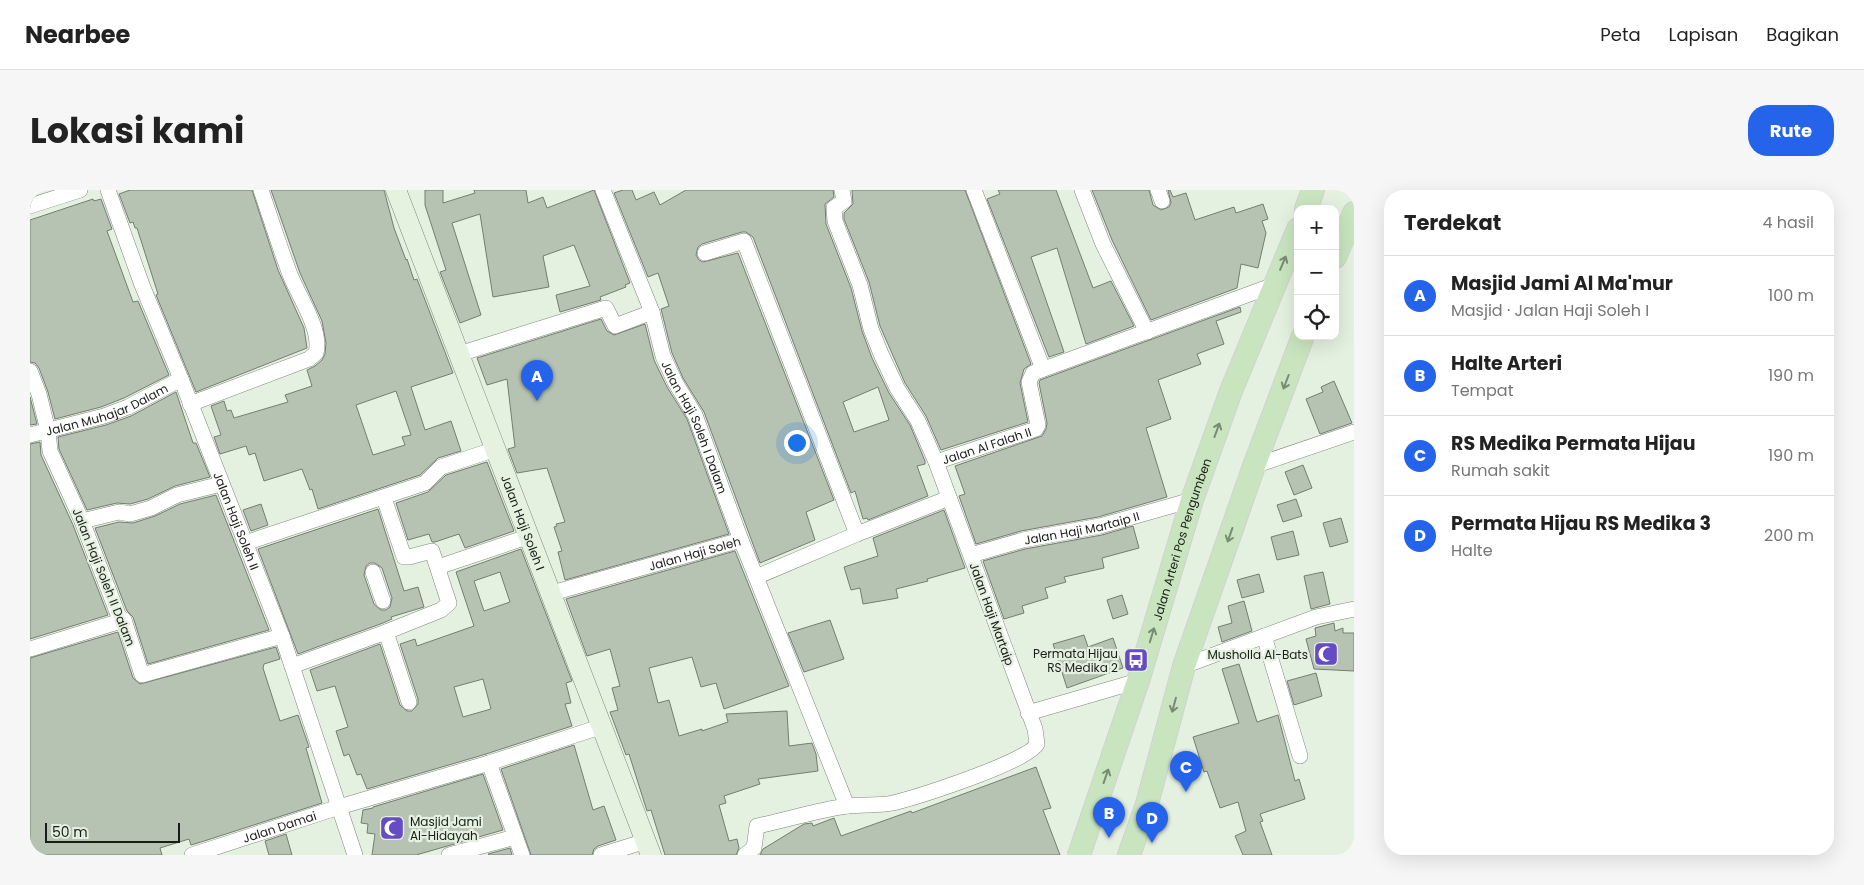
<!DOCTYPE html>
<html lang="id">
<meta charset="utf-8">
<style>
body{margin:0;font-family:Poppins,sans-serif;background:#f6f6f6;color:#222}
.controls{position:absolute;right:15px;top:15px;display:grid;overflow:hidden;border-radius:10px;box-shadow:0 5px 20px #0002}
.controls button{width:45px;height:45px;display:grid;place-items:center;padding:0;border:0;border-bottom:1px solid #e0e0e0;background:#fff;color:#222;font:25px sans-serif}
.scale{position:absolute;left:15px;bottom:12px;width:135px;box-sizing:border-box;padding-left:5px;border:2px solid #191d17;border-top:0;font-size:14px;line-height:18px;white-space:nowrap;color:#191d17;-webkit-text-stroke:4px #e4f0e0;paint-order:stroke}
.you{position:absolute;left:766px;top:252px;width:18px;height:18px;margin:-12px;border:4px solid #fff;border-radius:50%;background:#1a73e8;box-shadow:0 0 0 8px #1a73e833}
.badge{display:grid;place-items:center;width:32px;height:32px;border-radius:50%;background:#2563eb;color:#fff;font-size:16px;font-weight:700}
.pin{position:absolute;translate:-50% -41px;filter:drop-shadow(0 1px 2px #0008)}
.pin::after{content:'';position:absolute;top:26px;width:18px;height:15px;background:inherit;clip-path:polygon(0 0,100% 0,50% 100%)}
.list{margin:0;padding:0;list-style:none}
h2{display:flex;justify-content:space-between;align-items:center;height:65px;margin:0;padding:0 20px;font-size:21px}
h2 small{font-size:16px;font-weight:400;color:#767676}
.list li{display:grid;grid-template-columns:32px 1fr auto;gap:15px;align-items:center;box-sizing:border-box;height:80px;padding:0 20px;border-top:1px solid #e0e0e0}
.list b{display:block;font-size:19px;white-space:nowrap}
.list p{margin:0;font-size:16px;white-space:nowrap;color:#767676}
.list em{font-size:16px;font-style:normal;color:#767676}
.icon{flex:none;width:28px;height:28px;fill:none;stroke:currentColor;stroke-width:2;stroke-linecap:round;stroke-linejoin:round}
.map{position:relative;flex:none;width:1324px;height:665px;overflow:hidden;border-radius:20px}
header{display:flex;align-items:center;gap:30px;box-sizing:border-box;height:70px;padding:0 25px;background:#fff;border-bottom:1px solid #e0e0e0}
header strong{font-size:24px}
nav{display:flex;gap:28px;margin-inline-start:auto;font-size:18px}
.intro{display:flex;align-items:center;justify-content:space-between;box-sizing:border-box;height:120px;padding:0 30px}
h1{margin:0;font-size:35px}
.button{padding:12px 22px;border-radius:20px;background:#2563eb;color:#fff;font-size:18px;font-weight:700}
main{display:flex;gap:30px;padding:0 30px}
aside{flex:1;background:#fff;border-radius:20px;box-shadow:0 5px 20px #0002}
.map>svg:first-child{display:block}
.building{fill:#b6c2b2;stroke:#737e70;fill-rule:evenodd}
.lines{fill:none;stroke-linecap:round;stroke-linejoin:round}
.street-casing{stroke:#7e897a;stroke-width:16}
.secondary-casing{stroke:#7e897a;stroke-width:21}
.primary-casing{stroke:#d1d2d1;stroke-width:24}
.street{stroke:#fff;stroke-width:15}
.secondary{stroke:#e4f2df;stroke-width:20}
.primary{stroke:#c9e5bf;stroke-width:22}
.oneway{stroke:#7a8b73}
.labels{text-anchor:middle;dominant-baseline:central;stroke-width:4.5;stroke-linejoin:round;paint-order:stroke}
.street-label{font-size:12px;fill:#191d17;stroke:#e4f0e0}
.poi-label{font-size:12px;fill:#191d17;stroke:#e4f0e0;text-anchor:end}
</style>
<header>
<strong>Nearbee</strong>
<nav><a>Peta</a><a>Lapisan</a><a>Bagikan</a></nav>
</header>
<div class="intro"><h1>Lokasi kami</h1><a class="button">Rute</a></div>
<main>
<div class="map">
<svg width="1324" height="665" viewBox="0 0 1324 665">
<rect width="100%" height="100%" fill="#e4f0e0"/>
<!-- building -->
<g class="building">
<polygon points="100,0 222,0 248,80 274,138 277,158 166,202 126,105 128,104 107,38 105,38 103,32 100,33 89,4"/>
<path d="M241,0H354L364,38L376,70L377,69L384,90L387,89L423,183L381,197L395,240L421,231L431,261L408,268L390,285L288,319L282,299L280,300L272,279L234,291L225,263L219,265L216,256L190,264L184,247L191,245L181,216L194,211L197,221L201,220L204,228L258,212L255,205L282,196L277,180L285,176L292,170L295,164L296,153L292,131L270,83ZM366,201L381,245L372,247L375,255L343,265L326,215Z"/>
<polygon points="395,0 413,0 413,13 445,3 444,0 496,0 498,13 513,7 517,18 564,0 600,93 595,95 596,97 570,107 571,110 530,122 526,105 560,96 544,55 513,66 519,97 463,107 450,24 422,33 451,125 430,133 410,82 416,80 395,15"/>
<path d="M593,0H602L606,10L624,2L630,15L656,0H803L804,7L795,14L796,34L821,98L832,141L842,168L859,203L880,235L895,271V274L887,276L898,306L838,330L837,328L833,329L825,301L821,303L723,47L716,42H712L672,54L668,57L666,65L669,70L673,72L708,63L804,310L776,322L785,350L730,373L674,222L653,188L642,163L631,119L639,116L628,83L618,87L584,3ZM848,197L859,230L824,242L813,212Z"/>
<polygon points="822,0 935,0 1001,174 994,179 990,193 998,232 911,260 896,226 875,193 850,136 839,92 814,29 814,23 823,14"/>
<polygon points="968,0 1026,0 1063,98 1081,91 1104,136 1056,154 1027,58 1001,67 1034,162 1019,167 957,9 970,4"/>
<polygon points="1062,0 1119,0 1123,15 1131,20 1139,17 1141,13 1138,0 1140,0 1143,7 1156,3 1165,30 1204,17 1206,23 1233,14 1238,29 1232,31 1236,43 1228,78 1211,74 1207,98 1121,130 1082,50"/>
<polygon points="63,9 64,11 71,9 82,39 77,41 103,112 108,111 139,185 94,208 71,217 25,229 18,202 9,178 5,173 0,172 0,30"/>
<polygon points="1210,117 1211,122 1186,131 1194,154 1167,164 1171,174 1128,190 1141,229 1116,238 1137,307 1068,327 991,341 946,354 929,306 935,304 925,276 1012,246 1016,239 1017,233 1009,193 1010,190"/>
<polygon points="571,129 577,141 584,145 615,134 624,170 637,197 657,229 699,344 535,390 528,362 532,361 524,337 527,336 526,334 535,332 517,278 487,283 478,259 485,257 477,189 457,195 447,168"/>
<polygon points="1304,191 1322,233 1290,244 1276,209 1293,202 1291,197"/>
<polygon points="146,202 163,253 166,253 180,287 145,296 118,309 100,314 87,313 57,320 29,259 28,247 76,235 101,226"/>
<polygon points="0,207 7,234 0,235"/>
<polygon points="10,252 11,265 43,335 78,425 0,449 0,254"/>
<polygon points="457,272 484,341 435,358 429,344 405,352 402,352 399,344 378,350 366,313 398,302 416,285"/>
<polygon points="1273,275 1282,298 1264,305 1255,282"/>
<polygon points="186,305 239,440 118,474 103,427 97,421 65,338 89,332 103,333 125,326 150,314"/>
<polygon points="1266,309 1272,326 1253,332 1247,315"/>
<polygon points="231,314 238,335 221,341 213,320"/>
<path d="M348,319L374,401L388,397L394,417L361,427L362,429L353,433L268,464L228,359ZM340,373H345L352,378L362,408L360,417L356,420H351L344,414L334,385L336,376Z"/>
<polygon points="914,320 935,378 897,389 898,391 866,399 868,408 833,414 830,398 821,400 814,377 848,366 843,348"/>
<polygon points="1311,328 1318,352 1300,357 1293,333"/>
<polygon points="1103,336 1109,358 1072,368 1074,378 1034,387 1036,392 1015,398 1018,408 992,416 994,423 974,429 953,371 995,359 1072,345"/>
<polygon points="1263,341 1269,365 1247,370 1241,347"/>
<path d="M491,359L542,491L536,493L541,513L535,514L542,536L456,564L337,599L331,584L327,585L319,564L314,566L306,541L318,537L305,496L287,501L280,480L350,454L370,515L377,521H382L388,514V509L370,454L385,449L387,456L444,436L426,382ZM470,382L480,412L454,421L444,391ZM453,489L461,519L433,527L424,497Z"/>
<polygon points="705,361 759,496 694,519 686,493 671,497 662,467 619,478 628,513 639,510 649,546 672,539 672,541 698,532 696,524 757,521 759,556 782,553 786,564 788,581 728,589 730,594 694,606 696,613 689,615 699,651 707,649 709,658 706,665 635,665 621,620 617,621 599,564 596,565 580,522 588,520 582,498 590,496 580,459 557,466 536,409"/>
<polygon points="1293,382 1300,414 1281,419 1274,386"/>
<polygon points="1229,384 1234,402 1212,408 1207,390"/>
<polygon points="1092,405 1098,424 1083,429 1077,410"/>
<polygon points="1214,411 1222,441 1192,452 1188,437 1202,433 1198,416"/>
<polygon points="800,430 814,469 774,482 758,443"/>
<polygon points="1304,433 1305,441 1313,438 1313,443 1324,443 1324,481 1284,479 1276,449 1286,446 1285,438"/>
<polygon points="88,442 103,488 110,494 246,457 250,469 234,474 233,478 250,531 268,525 279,557 276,558 292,613 171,652 161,655 159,649 130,658 132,665 0,665 0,468"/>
<polygon points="1054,445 1058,457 1083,448 1093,478 1037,498 1023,454"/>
<polygon points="1209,474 1227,532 1248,525 1265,591 1269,589 1275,609 1230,624 1233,631 1230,632 1242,665 1213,665 1205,646 1216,641 1208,612 1190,618 1177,581 1174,582 1163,547 1209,533 1192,479"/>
<polygon points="1286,483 1292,506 1264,515 1257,491"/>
<polygon points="544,555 563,620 574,616 586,650 568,656 564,659 562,665 501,665 471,579"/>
<polygon points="1006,577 1021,618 1013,620 1030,665 730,665 733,659 774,634 782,633 783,636 804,628 811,646 881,621 882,623"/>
<polygon points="453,584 473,640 386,665 342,665 345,644 337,643 338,634 331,633 333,620 343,618 343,617"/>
<polygon points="256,644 262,665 239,665 235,651"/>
<polygon points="480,658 482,665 459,665 458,664"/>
</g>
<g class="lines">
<defs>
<g id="street">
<path id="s1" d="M78,0L112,95L151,189L252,446L325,665"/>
<path id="s2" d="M573,0L622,122L633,166L645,192L665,225L711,350"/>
<polyline points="812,0 814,11 804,18 805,31 830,95 841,139 851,164 867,198 888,231 906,272"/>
<polyline points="944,0 1013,179"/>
<polyline points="1052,0 1073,54 1117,142"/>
<polyline points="1128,0 1132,11"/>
<polyline points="0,16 50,0"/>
<polyline points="675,63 714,51 827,344"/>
<polyline points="429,164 576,118 585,136 622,122"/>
<polyline points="0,181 9,204 18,241 20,261 52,331 89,427 94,430 112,485 252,446"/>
<path d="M160,214L279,169L286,163C292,141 270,108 261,87C250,59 241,29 231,0"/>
<path id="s3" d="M0,245L74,226L98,217L151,189"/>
<polyline points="1224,276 1324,242"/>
<polyline points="52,331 89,322 100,324 121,318 147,305 191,294"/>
<polyline points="215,353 395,293 411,277 466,259"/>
<path id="s4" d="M941,365L993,350L1070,336L1162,310"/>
<polyline points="408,377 500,346"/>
<polyline points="343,382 353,411"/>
<polyline points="726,387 817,616"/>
<path id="s5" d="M522,403L711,350L726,387L827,344L919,308"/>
<polyline points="356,442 379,512"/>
<polyline points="1234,446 1270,566"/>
<polyline points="0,459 94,430"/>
<polyline points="262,476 356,442 411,420 419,413 402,361 379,367 374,367 354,308"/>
<polyline points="1154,476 1286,427 1324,419"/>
<polyline points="998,523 1108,491"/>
<polyline points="459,573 492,665"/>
<path id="s6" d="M162,665L309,617L459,573L573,536"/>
<polyline points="419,665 485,647"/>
<polyline points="571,665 616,651"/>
<path id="s7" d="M715,665L724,658L727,636C757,630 787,620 817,616C832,614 848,616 863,613C887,607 998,572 1007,554L1005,539L906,272L1006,239L1008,235L999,192L1003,183L1244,95"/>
</g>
<g id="secondary">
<path id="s8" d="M366,0L621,665"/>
</g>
<g id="primary">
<polyline points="1276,19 1283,0"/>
<polyline points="1305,67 1324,23"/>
<path id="s9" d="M1049,665L1108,491L1162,310L1201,201L1268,39"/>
<polyline points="1099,665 1117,614 1154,476 1224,276 1273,146"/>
</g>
</defs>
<!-- street casing -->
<use href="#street" class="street-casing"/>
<!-- secondary casing -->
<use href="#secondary" class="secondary-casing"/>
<!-- primary casing -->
<use href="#primary" class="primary-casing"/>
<!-- street -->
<use href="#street" class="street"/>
<!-- secondary -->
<use href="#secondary" class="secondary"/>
<!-- primary -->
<use href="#primary" class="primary"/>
</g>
<!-- one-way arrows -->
<defs><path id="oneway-shaft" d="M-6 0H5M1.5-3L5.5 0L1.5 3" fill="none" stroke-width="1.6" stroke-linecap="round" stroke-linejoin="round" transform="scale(1.25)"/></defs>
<g class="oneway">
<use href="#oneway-shaft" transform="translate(1253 73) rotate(-67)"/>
<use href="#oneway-shaft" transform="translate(1256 192) rotate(111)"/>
<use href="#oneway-shaft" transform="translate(1187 240) rotate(-70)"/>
<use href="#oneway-shaft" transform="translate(1200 345) rotate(109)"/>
<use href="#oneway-shaft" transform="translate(1122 445) rotate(-73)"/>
<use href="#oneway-shaft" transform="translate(1144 515) rotate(105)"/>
<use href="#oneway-shaft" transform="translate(1076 586) rotate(-71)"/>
</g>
<!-- icons -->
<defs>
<symbol id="mosque-square" viewBox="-11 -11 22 22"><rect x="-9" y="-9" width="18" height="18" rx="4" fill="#654bc4" stroke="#e4f0e0"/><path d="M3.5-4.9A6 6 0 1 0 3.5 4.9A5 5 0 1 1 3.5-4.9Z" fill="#fff"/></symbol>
<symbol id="bus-square" viewBox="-11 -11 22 22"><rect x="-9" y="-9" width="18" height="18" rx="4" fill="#654bc4" stroke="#e4f0e0"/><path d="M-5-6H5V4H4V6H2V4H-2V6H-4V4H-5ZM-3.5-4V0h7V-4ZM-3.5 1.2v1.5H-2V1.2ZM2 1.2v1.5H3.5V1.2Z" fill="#fff"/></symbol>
</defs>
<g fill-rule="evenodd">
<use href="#mosque-square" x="1282" y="450" width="28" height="28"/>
<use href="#bus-square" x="1092" y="456" width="28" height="28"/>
<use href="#mosque-square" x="348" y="624" width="28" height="28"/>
</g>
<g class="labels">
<!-- street labels -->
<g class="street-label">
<text stroke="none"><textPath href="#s3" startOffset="81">Jalan Muhajar Dalam</textPath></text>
<text stroke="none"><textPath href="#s2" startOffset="255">Jalan Haji Soleh I Dalam</textPath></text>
<text stroke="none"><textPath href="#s7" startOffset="682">Jalan Al Falah II</textPath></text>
<text stroke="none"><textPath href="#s1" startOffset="355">Jalan Haji Soleh II</textPath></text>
<text stroke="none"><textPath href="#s8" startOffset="356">Jalan Haji Soleh I</textPath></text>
<text stroke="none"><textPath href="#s4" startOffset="114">Jalan Haji Martaip II</textPath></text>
<text stroke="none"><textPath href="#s9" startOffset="332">Jalan Arteri Pos Pengumben</textPath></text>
<text stroke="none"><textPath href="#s5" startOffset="148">Jalan Haji Soleh</textPath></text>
<text transform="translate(74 387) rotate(68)">Jalan Haji Soleh II Dalam</text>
<text transform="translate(962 424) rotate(70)">Jalan Haji Martaip</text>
<text stroke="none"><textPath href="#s6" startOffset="92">Jalan Damai</textPath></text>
</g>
<!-- poi labels -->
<g class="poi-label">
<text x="1088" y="463">Permata Hijau<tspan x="1088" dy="14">RS Medika 2</tspan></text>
<text x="1278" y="464">Musholla Al-Bats</text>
<text x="380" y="631" text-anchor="start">Masjid Jami<tspan x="380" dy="14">Al-Hidayah</tspan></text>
</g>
</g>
</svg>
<div class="controls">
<button>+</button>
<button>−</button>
<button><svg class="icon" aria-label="locate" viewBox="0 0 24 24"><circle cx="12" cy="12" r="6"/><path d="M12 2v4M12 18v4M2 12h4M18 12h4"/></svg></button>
</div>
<div class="scale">50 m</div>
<div class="you"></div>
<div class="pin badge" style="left:507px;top:211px">A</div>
<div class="pin badge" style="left:1079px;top:648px">B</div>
<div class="pin badge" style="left:1156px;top:602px">C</div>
<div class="pin badge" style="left:1122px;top:653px">D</div>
</div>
<aside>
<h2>Terdekat<small>4 hasil</small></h2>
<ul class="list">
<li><span class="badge">A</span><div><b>Masjid Jami Al Ma'mur</b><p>Masjid · Jalan Haji Soleh I</p></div><em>100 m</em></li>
<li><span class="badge">B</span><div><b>Halte Arteri</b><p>Tempat</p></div><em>190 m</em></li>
<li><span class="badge">C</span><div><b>RS Medika Permata Hijau</b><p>Rumah sakit</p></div><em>190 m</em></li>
<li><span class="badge">D</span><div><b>Permata Hijau RS Medika 3</b><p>Halte</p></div><em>200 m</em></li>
</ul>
</aside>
</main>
